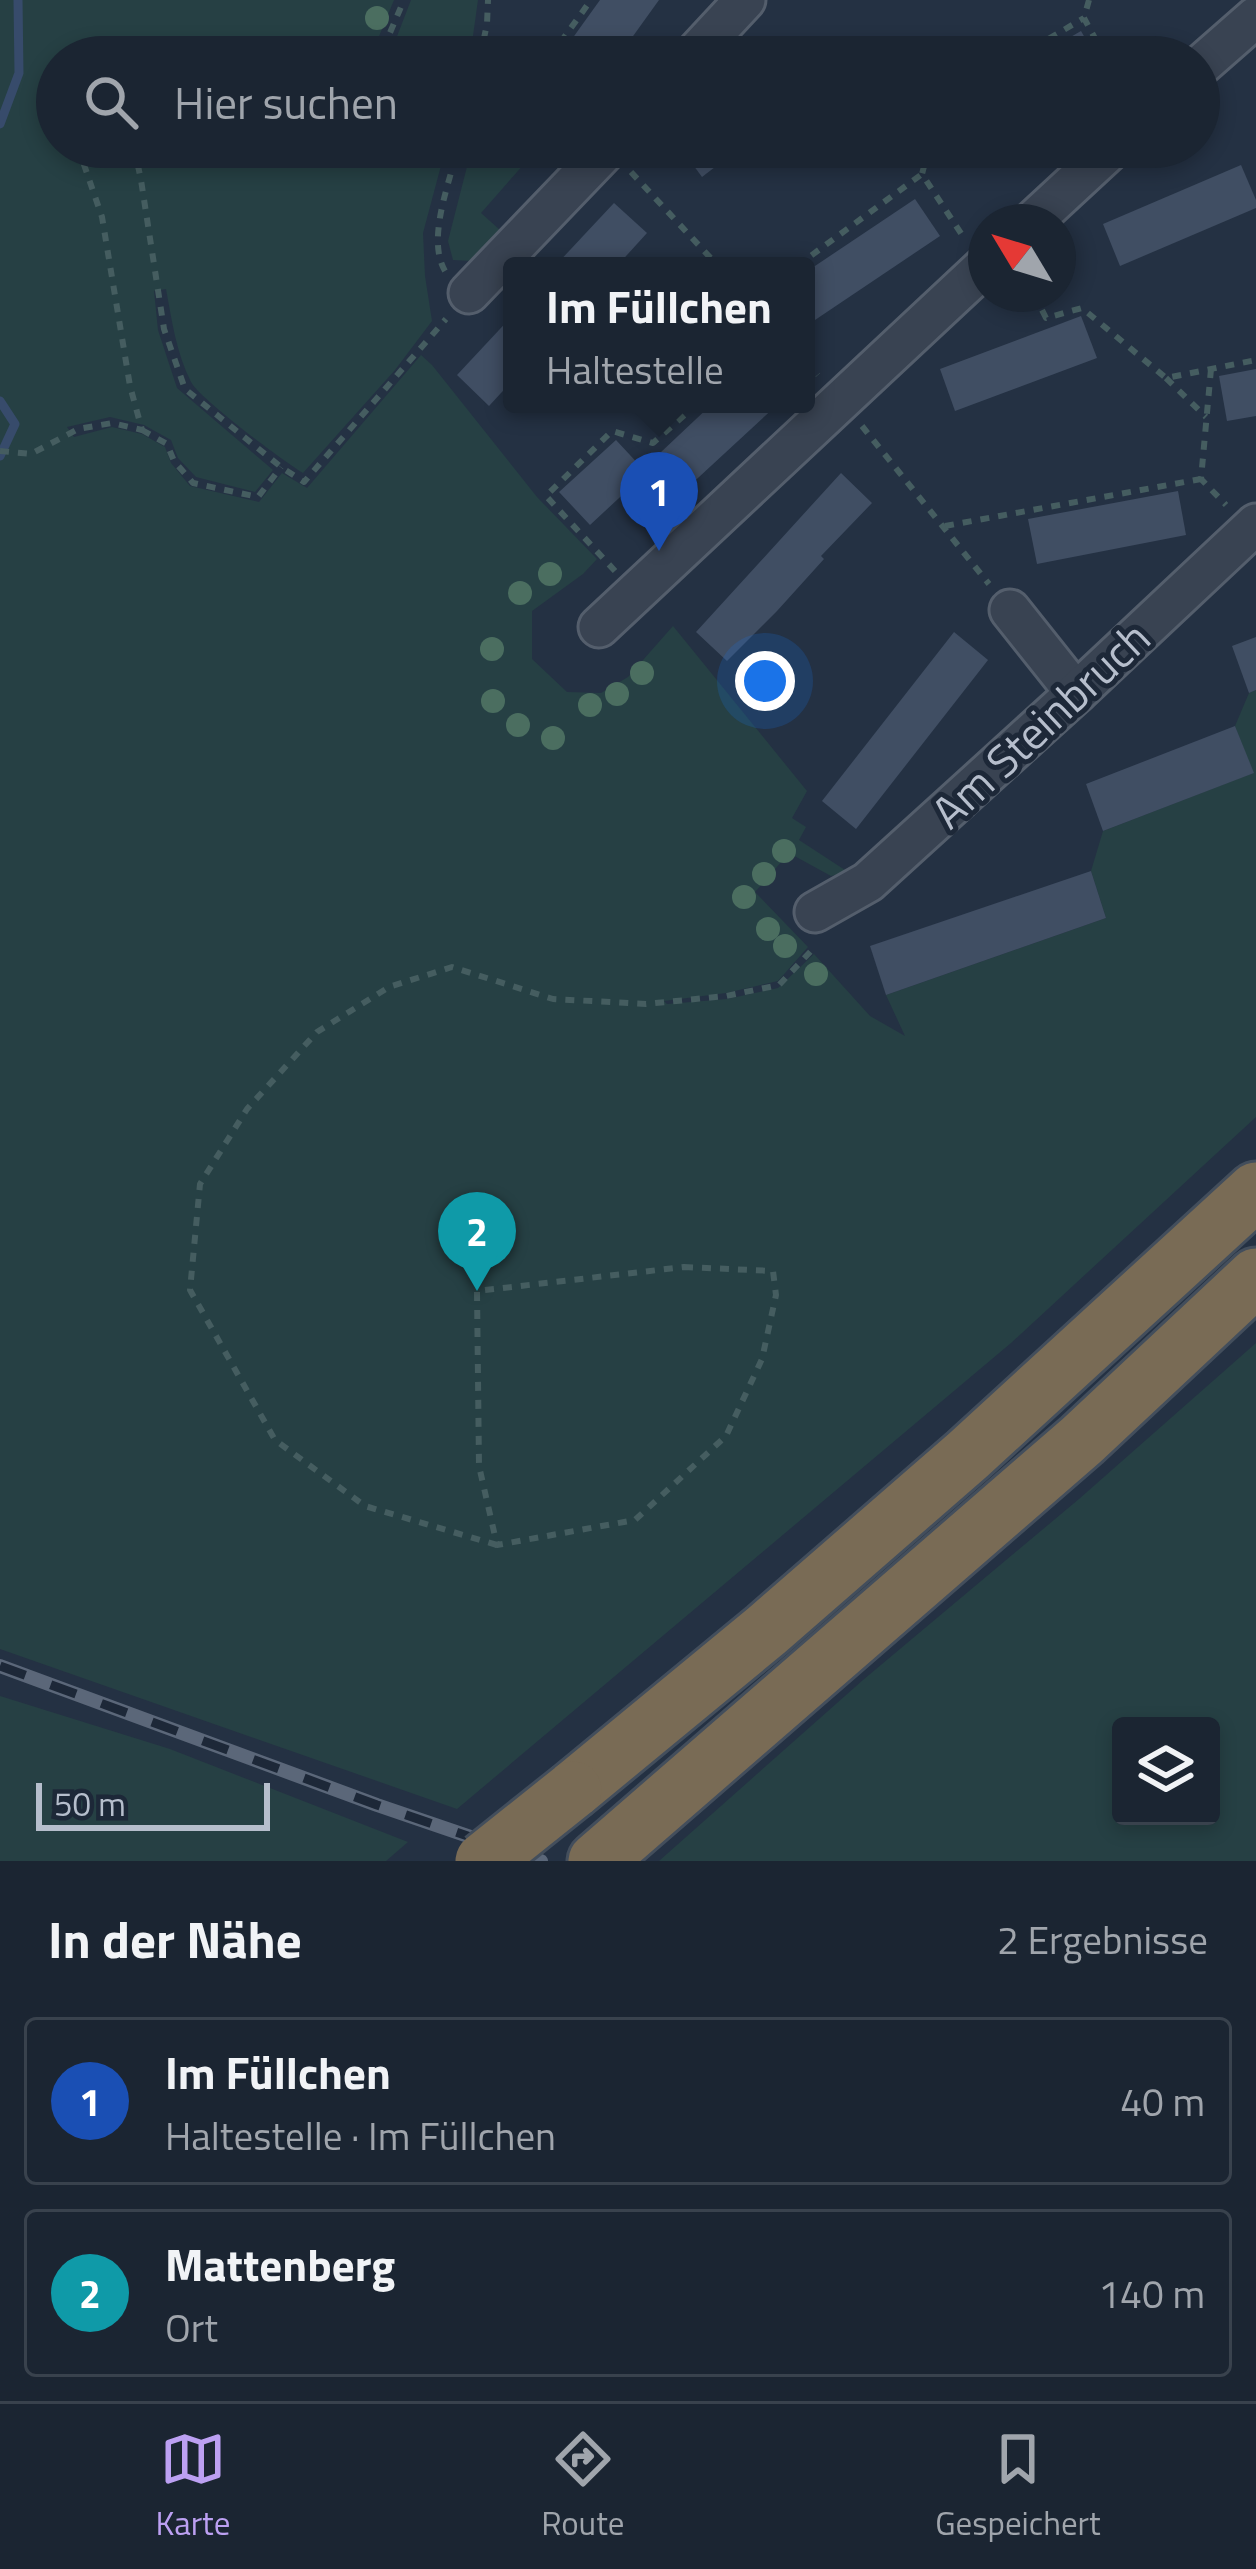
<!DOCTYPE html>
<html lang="de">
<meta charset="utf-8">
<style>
body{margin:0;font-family:"Titillium Web",sans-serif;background:#242d3a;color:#f1f3f6}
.controls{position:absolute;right:36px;bottom:36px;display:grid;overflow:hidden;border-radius:12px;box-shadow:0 6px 18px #0003}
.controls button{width:108px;height:108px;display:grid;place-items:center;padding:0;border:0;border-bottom:3px solid #39424d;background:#1b2532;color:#f1f3f6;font:60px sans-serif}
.compass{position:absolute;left:968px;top:204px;width:108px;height:108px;border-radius:50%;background:#1b2532;box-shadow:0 6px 18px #0003;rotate:308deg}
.scale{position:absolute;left:36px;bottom:30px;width:234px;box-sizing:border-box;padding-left:12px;border:6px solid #b6becc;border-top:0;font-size:33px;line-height:42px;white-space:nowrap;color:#b6becc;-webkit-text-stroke:9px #1d2838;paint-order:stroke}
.you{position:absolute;left:765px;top:681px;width:42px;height:42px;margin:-30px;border:9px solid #fff;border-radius:50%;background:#1a73e8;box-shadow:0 0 0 18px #1a73e833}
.badge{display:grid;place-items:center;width:78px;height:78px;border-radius:50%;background:#bca0f2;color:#fff;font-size:39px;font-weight:700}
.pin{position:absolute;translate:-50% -99px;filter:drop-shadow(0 3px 6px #0008)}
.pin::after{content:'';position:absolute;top:63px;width:42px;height:36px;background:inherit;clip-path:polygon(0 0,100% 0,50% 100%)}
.popup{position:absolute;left:503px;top:257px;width:312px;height:156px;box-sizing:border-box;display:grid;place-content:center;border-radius:12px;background:#1b2532;filter:drop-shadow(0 3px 9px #0005);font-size:39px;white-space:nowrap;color:#a0a5ac}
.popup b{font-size:45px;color:#f1f3f6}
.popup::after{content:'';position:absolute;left:50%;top:100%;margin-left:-24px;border:24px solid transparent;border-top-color:#1b2532}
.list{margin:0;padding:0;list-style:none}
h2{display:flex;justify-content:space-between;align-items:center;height:156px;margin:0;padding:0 48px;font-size:51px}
h2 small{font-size:39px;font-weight:400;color:#a0a5ac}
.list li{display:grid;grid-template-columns:78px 1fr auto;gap:36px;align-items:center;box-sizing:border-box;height:168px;margin:0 24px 24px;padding:0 24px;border:3px solid #39424d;border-radius:12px}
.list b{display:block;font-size:45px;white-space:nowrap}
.list p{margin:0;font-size:39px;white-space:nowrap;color:#a0a5ac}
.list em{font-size:39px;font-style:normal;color:#a0a5ac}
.icon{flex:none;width:66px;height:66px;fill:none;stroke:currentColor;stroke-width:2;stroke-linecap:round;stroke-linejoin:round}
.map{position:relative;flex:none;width:1256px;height:1861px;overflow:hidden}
.search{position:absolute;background:#1b2532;box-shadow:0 6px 18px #0003;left:36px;right:36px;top:36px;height:132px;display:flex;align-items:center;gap:30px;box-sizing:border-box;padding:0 42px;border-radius:66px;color:#a0a5ac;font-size:45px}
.sheet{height:540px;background:#1b2532}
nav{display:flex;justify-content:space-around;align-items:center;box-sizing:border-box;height:168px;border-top:3px solid #39424d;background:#1b2532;font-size:33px;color:#a0a5ac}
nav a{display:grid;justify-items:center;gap:6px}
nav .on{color:#bca0f2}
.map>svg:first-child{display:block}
.green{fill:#264044;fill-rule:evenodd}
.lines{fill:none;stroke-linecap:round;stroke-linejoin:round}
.stream{stroke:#374b6b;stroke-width:9}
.building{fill:#404e63}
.minor-casing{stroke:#545e6c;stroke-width:45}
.highway-casing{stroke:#434e5c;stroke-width:63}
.path{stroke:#455d60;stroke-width:6;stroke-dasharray:9 9;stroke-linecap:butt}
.minor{stroke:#394352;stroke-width:39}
.highway{stroke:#796b55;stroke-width:57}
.rail-casing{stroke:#5b6779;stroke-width:14}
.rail{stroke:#1d2838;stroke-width:9;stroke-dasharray:27;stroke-linecap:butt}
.highway-bridge-casing{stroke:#434e5c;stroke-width:63;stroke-linecap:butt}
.highway-bridge{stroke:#796b55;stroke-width:57}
.tree{fill:#4b6e60}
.labels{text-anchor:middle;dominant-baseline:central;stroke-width:10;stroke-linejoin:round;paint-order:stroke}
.street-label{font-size:45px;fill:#b6becc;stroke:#1d2838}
</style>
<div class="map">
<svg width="1256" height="1861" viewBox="0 0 1256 1861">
<rect width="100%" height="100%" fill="#243143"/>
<!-- green -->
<g class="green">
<path d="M0,0H394L375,46L391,52L411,0H478L470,57H57V147H446L423,233L425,276L432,321L395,370L303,473C283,461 200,399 191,382C176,352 172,321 166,289L154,291L158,330L177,388L273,470L255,492L196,477L178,458L171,440L144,425L110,417L67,427L74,437L112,427L142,434L165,447L171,463L190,486L259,502L282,473L307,488L421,355L432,365L537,497L597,559L583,574L532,611V659L567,692L601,693L628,677L673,626L807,791L792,818L806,827L799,840L848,872L831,876L789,853L755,892L808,947L778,981L726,993L664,1001L667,1004L727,999L778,988L814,954L870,1016L905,1036L886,995L1106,918L1091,871L1103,831L1253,773L1235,726L1249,693L1256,690V1117L1011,1343L457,1809L0,1649Z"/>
<polygon points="472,147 539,147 481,213 500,230 472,261 453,260 448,241"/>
<path d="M1256,1343V1861H659L863,1680L1079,1499ZM1121,1726H1211V1816H1121Z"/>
<polygon points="0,1696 170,1749 408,1842 386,1861 0,1861"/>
</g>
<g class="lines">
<!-- stream -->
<g class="stream">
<polyline points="0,124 19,73 18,0"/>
<polyline points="0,401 15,424 0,456"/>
</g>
</g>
<!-- building -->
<g class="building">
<polygon points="600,0 659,0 618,57 559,57"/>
<polygon points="1081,31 1096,57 1036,57 1048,50"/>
<polygon points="680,147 741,147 702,177"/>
<polygon points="1241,165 1256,200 1256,208 1120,266 1103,224"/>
<polygon points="915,199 940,236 815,320 806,306 806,272"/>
<polygon points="614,203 647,233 617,266 555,266"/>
<polygon points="512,316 512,381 489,406 457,375"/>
<polygon points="1081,316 1097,358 955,411 940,369"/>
<polygon points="1256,369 1256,416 1227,421 1219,376"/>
<polygon points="712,404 778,404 673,501 646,473 590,525 559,492 616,440 643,469"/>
<polygon points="841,473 872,503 821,556 824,559 777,611 727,661 696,632"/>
<polygon points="1178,491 1186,535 1037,564 1028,519"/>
<polygon points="954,632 988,660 856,829 822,801"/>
<polygon points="1256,637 1256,690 1249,693 1232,646"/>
<polygon points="1235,726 1254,773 1103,831 1086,784"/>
<polygon points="1091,871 1106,918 886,995 870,946"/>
</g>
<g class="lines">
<defs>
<g id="minor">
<polyline points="692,57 745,0"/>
<polyline points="1199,67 1256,17"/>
<polyline points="1032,222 1113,147"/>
<polyline points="469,293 609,147"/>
<polyline points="1010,610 1076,693"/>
<polyline points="599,627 986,265"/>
<polyline points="815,912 868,882 1076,693 1256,524"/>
</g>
<g id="highway">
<polyline points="573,1790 767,1630 968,1455 1256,1191"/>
<polyline points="597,1861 1082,1440 1256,1277"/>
</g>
</defs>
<!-- minor casing -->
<use href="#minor" class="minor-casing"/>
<!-- highway casing -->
<use href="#highway" class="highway-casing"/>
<!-- path -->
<g class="path">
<polyline points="1089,0 1084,18 1105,57"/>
<polyline points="383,49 404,0"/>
<polyline points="480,57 487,24 488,0"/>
<polyline points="550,57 591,0"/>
<polyline points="1018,57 1084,18"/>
<polyline points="134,147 141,180 164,329 185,389 281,467 304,482 446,319"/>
<polyline points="929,147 922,174 964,238"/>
<polyline points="631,172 718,266"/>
<polyline points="797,266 922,174"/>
<path d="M445,271C426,239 450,182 458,147"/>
<polyline points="1034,294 1046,318 1082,308 1166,378 1256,360"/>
<polyline points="806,361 818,375"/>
<polyline points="1211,369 1201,479 1226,505"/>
<polyline points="1166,378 1206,417"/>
<polyline points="862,426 989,584"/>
<polyline points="142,430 167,444 174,461 193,483 258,497 281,467"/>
<polyline points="0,451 31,454 78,429 112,423 142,430 130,386 102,217 78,147"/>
<polyline points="945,526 1201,479"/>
<polyline points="615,571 546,496 612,431 653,443 697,404"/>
<polygon points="684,1267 773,1271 776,1295 762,1359 726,1436 635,1520 497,1545 479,1466 477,1291"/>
<polyline points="497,1545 365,1506 275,1440 190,1290 200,1184 247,1109 317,1032 389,987 452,967 553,999 646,1004 726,996 779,985 811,951 812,947"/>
</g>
<!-- minor -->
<use href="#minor" class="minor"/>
<!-- highway -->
<use href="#highway" class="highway"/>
<defs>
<polyline id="rail" points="0,1666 377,1805 541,1861"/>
</defs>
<!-- rail casing -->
<use href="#rail" class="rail-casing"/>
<!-- rail -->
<use href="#rail" class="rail"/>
<defs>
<polyline id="highway-bridge" points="484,1861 573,1790"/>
</defs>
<!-- highway-bridge casing -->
<use href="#highway-bridge" class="highway-bridge-casing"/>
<!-- highway-bridge -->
<use href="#highway-bridge" class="highway-bridge"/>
</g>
<!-- trees -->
<g class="tree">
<circle cx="377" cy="18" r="12"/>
<circle cx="550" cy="574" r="12"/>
<circle cx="520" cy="593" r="12"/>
<circle cx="492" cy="649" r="12"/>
<circle cx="642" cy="673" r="12"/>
<circle cx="617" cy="694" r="12"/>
<circle cx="493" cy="701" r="12"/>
<circle cx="590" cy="705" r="12"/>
<circle cx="518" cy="725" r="12"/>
<circle cx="553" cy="738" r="12"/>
<circle cx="784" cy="851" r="12"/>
<circle cx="764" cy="874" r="12"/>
<circle cx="744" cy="897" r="12"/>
<circle cx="768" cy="929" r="12"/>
<circle cx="785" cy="946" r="12"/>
<circle cx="816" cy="974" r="12"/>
</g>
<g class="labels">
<!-- street labels -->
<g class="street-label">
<text transform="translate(1040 724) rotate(-43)">Am Steinbruch</text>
</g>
</g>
</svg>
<div class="controls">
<button><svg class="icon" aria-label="layers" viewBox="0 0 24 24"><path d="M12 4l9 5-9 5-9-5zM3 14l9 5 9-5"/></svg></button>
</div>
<svg class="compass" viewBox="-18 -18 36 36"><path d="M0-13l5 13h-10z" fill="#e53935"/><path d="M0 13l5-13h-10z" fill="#a0a5ac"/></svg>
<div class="scale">50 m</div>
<div class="you"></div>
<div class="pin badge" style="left:659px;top:551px;background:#1a4fb4">1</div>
<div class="popup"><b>Im Füllchen</b>Haltestelle</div>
<div class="pin badge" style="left:477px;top:1291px;background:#0f9aa8">2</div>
<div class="search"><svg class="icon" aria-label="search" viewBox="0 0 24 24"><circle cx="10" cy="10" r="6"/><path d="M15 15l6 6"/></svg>Hier suchen</div>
</div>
<section class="sheet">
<h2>In der Nähe<small>2 Ergebnisse</small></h2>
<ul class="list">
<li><span class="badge" style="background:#1a4fb4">1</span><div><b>Im Füllchen</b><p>Haltestelle · Im Füllchen</p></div><em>40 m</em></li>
<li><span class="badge" style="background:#0f9aa8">2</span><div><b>Mattenberg</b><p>Ort</p></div><em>140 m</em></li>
</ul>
</section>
<nav>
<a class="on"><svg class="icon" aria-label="map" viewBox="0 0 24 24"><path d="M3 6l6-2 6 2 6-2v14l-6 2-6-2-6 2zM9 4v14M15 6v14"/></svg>Karte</a>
<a><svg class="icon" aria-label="directions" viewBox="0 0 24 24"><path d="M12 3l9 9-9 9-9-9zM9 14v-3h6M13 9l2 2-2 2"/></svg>Route</a>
<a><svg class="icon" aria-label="saved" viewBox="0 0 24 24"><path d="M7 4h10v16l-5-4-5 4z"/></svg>Gespeichert</a>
</nav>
